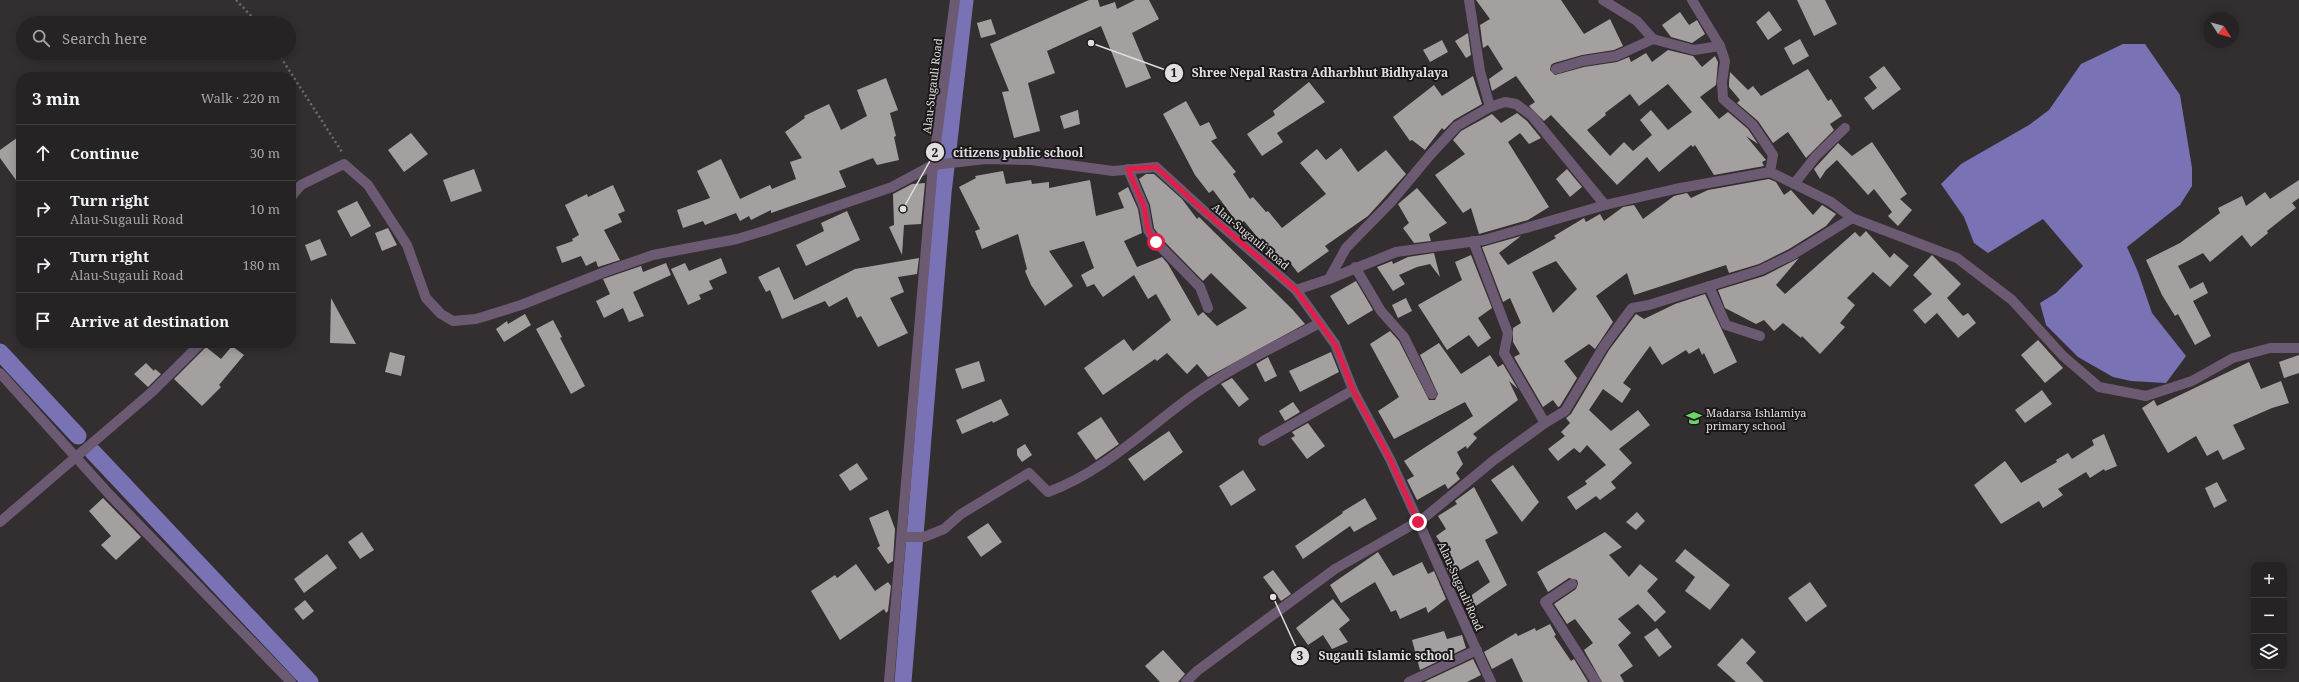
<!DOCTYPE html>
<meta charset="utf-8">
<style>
body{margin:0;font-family:"Noto Serif",serif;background:#2e2b2d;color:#f1f3f6}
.controls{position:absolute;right:12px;bottom:12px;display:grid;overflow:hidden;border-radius:8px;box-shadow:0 2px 10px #0003}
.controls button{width:36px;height:36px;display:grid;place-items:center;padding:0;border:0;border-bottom:1px solid #424042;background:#262325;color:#f1f3f6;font:20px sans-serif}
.compass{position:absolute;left:2203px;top:12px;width:36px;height:36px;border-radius:50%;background:#262325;box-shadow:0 2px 10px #0003;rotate:126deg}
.stop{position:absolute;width:12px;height:12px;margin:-9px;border:3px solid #e11d48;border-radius:50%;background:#fff}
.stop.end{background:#e11d48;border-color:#fff;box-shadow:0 1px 4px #0008}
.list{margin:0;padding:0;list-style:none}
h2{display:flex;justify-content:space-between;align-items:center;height:52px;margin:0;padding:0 16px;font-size:17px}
h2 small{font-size:13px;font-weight:400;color:#a4a4a7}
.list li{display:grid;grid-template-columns:26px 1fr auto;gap:12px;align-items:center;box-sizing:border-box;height:56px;padding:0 16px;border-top:1px solid #424042}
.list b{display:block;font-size:15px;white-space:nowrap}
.list p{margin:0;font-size:13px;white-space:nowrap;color:#a4a4a7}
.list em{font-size:13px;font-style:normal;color:#a4a4a7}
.icon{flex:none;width:22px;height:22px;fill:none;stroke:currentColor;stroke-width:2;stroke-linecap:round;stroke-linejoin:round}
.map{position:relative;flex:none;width:2299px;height:682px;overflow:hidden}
.search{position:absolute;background:#262325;box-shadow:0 2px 10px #0003;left:16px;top:16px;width:280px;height:44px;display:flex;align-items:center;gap:10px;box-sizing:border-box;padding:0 14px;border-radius:22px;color:#a4a4a7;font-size:15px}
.panel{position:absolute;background:#262325;box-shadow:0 2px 10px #0003;left:16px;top:72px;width:280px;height:276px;border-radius:16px}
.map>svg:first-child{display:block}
.water{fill:#7973b5}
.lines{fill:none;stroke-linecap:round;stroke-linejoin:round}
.canal{stroke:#7973b5;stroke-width:17}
.building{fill:#a5a0a0;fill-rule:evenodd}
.path{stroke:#706c6e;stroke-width:2.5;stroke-dasharray:2 3;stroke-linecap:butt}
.street{stroke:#6c5a72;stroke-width:10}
.route{stroke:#e11d48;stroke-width:5}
.labels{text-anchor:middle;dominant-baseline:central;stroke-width:4;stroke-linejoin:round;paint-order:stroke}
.street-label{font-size:11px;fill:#e1dee0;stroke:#1a1819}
.poi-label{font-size:11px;fill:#e1dee0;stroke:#1a1819;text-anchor:start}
.leader{fill:none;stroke:#e1dee0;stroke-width:1.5}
.callout-dot{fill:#e1dee0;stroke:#1a1819;stroke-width:1.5}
.mark-label{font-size:12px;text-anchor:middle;font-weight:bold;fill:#111}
.callout-label{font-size:12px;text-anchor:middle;font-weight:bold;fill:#e1dee0;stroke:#1a1819;stroke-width:4;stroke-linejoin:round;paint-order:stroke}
</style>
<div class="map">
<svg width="2299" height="682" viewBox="0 0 2299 682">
<rect width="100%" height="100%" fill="#332f31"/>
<!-- water -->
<polygon class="water" points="2123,44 2145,44 2180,95 2192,168 2192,186 2180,205 2127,247 2138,272 2152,313 2186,356 2166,383 2131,381 2113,377 2078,357 2046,325 2040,303 2056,293 2083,266 2043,219 1988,253 1974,243 1964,217 1941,184 1961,164 2029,125 2049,110 2081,64"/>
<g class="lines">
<!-- canal -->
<g class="canal">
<polyline points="0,352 78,436"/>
<polyline points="93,452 310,682"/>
<polyline points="903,682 943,193 965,0"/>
</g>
</g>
<!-- building -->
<g class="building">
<polygon points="1089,0 1098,0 1100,7 1115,2 1117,9 1135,0 1149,0 1159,19 1132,33 1151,78 1126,88 1101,26 1047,51 1055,73 1028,83 1040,131 1014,138 1002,92 1009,91 990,44"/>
<path d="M1476,0H1561L1584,34L1610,19L1623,46L1614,50L1582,55L1554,63L1551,65L1550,70L1555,75L1584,67L1617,62L1629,57L1631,62L1646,53L1652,62L1668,50L1693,56L1702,67L1715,56L1718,62L1716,85L1700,97L1719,119L1728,112L1748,129L1758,144L1746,136L1766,160L1762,162L1764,166L1714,175L1695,145L1693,147L1691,145L1659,172L1647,157L1617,185L1551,115L1544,121L1529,106L1535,102L1516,76L1492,91L1489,79L1503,69L1488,45L1483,48L1480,25L1490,19ZM1668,84L1692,112L1668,130L1651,110L1640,120L1652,135L1633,151L1624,142L1610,156L1587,130L1606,115L1605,113L1630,94L1639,106Z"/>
<polygon points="1797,0 1825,0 1837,24 1814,36"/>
<polygon points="1769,11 1782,30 1768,40 1756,22"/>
<polygon points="1680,12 1689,25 1697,20 1705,34 1692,43 1671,37 1662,25"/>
<polygon points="991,19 996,34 981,38 977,23"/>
<polygon points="1468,33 1471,55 1466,58 1455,41"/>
<polygon points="1800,39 1809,56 1793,65 1784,48"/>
<polygon points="1442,40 1448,52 1430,62 1423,50"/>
<polygon points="1884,66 1901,89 1873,110 1864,98 1877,88 1869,77"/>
<polygon points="1808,69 1828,101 1831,99 1842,116 1830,124 1834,130 1806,158 1788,132 1773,143 1758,121 1737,103 1740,100 1729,87 1729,82 1730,72 1748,90 1753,86 1761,96"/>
<polygon points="1473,76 1482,104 1454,120 1444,130 1442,128 1425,150 1412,140 1410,141 1393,117 1434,85 1442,96"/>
<polygon points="886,78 898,110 890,113 896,136 894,137 899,160 877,165 873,158 839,171 846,187 771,213 771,210 751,220 749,216 740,221 736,213 705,225 703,221 683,228 677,210 710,198 697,171 721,159 740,199 770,185 772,189 796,179 790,162 802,158 785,132 805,118 804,116 829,104 841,130 867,116 857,90"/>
<polygon points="1309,82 1325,102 1277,133 1283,142 1262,156 1247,134 1275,115 1273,111"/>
<polygon points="1186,101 1200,126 1209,122 1217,138 1211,141 1236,172 1233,174 1250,199 1253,197 1266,212 1268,211 1282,228 1326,194 1300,163 1317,149 1326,160 1341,148 1358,172 1386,150 1406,174 1368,216 1325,246 1329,251 1298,273 1288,260 1281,266 1244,221 1239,225 1213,190 1209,193 1195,175 1163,114"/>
<polygon points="1078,110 1080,124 1064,129 1060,116"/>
<polygon points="1517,113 1527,121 1541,138 1529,144 1520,133 1508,142 1549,207 1528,220 1479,234 1471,208 1463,213 1435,175 1465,154 1453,140 1461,131 1492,114 1501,123"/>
<polygon points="411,133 428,154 404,172 388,150"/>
<polygon points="21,135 21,187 0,158 0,150"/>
<polygon points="1872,142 1907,194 1900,199 1912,210 1898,226 1888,216 1892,212 1874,189 1868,195 1837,160 1826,170 1820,179 1814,169 1838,143 1852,156"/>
<polygon points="474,169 482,191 451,202 443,180"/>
<polygon points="1567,169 1582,187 1570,197 1556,179"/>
<polygon points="1003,171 1006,184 1031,180 1032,184 1049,182 1049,188 1090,180 1096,216 1124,208 1118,193 1128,187 1138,209 1142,233 1124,241 1137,267 1162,257 1168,264 1198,316 1203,312 1217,326 1247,308 1211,273 1203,281 1161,238 1154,228 1150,205 1139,179 1146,174 1154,174 1182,199 1197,219 1199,217 1293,310 1305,324 1208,377 1197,364 1187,374 1167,353 1157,361 1155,359 1103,395 1084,368 1124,339 1133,351 1171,320 1156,294 1148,299 1134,275 1103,297 1094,284 1087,287 1081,275 1094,268 1084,241 1049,251 1073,286 1045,306 1031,285 1025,271 1027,269 1018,234 982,249 975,231 980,229 959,187 976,178 975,176"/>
<path d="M1769,179L1776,182L1784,195L1791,190L1813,215L1822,205L1836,214L1826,226L1789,249L1759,264L1729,273L1726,265L1634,295L1627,273L1596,296L1613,322L1595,349L1589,344L1564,361L1577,378L1560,406L1558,407L1553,400L1543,407L1514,357L1520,354L1513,342V328L1521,323L1510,298L1503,302L1482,247L1521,236L1499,253L1508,265L1556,238L1554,236L1584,218L1586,222L1600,214L1604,221L1623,207L1634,205L1643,219L1674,196L1687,193L1691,198L1708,190ZM1556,261L1577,289L1553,313L1532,272Z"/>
<polygon points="2299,180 2299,198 2292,203 2296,208 2267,231 2268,233 2251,247 2242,235 2210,262 2203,253 2178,266 2190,289 2203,282 2208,293 2193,301 2211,336 2195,345 2178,314 2175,316 2162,295 2146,260 2180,243 2220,213 2218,208 2242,196 2246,206 2265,192 2270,199"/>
<polygon points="925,183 921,224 904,225 902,255 889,227 894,225 893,194 912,184"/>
<polygon points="613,185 625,211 618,214 622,222 604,230 620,260 598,267 596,261 586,266 581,256 562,263 556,247 573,241 572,239 579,235 565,205 587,194 588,197"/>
<polygon points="1417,188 1447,223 1429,234 1431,241 1414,243 1403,228 1409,223 1398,204"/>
<polygon points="357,201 371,226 351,237 337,211"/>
<polygon points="847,211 860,240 806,266 796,245 824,231 821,223"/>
<polygon points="388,228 397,245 382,251 375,233"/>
<polygon points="1866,231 1890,258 1894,253 1909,266 1890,287 1873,272 1847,298 1855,305 1840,323 1845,327 1820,354 1802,336 1801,338 1783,323 1774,331 1764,320 1756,324 1725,308 1718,290 1764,276 1799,258 1776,285 1785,294 1855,232 1860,237"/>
<polygon points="320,239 327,255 311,261 305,245"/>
<polygon points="1434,253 1440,277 1430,264 1417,267 1399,275 1405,284 1393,291 1377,267 1392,261 1393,264 1408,257"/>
<polygon points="1471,255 1492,308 1478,318 1491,338 1478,347 1469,335 1447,350 1418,305 1462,280 1455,262"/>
<polygon points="1932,255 1961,284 1947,298 1963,316 1968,313 1976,323 1958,338 1937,313 1925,324 1913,310 1932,294 1913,275"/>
<polygon points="721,258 727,273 709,281 713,289 699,295 701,299 688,305 671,269 685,263 689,271"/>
<polygon points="919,258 917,274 898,277 904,292 890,298 908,333 878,347 861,316 857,318 847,297 829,307 825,301 782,319 770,290 766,292 758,277 779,267 794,300 855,269"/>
<polygon points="666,263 671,275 633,292 644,316 629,322 623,308 604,318 596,301 610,294 603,279 641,266 643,272"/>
<polygon points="1356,281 1373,310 1348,325 1330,296"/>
<polygon points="1705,294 1737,362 1714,374 1704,353 1702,355 1699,348 1689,354 1686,350 1662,365 1650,346 1623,383 1631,389 1622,403 1603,389 1589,410 1611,431 1638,410 1650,425 1619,449 1632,463 1611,482 1616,488 1600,500 1596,496 1576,510 1567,497 1587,484 1585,481 1606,465 1587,445 1580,453 1574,448 1558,461 1548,449 1565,436 1561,432 1570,423 1566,418 1571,414 1609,350 1636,314 1644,319 1675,304"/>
<polygon points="331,298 356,344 330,343"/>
<polygon points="1406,298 1412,311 1398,318 1392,305"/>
<polygon points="525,314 531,325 504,342 496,329 507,321 508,324"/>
<polygon points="553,320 562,337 560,338 585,386 571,394 536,329"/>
<polygon points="1390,331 1399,341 1429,400 1435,400 1438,394 1420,355 1439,343 1461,374 1490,355 1498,367 1503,364 1518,389 1509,381 1518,400 1473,434 1477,438 1467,449 1466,446 1457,452 1463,464 1456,473 1460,479 1448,489 1445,484 1417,500 1407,480 1414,476 1404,461 1473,416 1465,402 1394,439 1378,411 1399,397 1370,344"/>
<polygon points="2038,340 2063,368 2045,383 2021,355"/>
<polygon points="232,346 244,355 219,385 221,387 202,406 174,379 206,347 221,359"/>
<polygon points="390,352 405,356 401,376 385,372"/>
<polygon points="1331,352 1339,372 1300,392 1289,371"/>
<polygon points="2299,355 2299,373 2284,378 2279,362"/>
<polygon points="1268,357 1277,376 1265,382 1256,364"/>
<polygon points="979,361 985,381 962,389 955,369"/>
<polygon points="2249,362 2261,389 2281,381 2289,403 2272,408 2233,425 2245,449 2223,460 2218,450 2207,456 2196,436 2168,453 2142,408 2154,400 2157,406"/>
<polygon points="146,363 154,371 155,369 161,374 148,387 134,374"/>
<polygon points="1232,378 1249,399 1239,407 1221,384"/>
<polygon points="2042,390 2052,404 2025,423 2015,410"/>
<polygon points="1001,399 1009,415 993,423 992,421 962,434 956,420"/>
<polygon points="1293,402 1300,412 1285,421 1279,411"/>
<polygon points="1101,417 1119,444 1096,460 1077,433"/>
<polygon points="1308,423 1325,446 1307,459 1291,438 1295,436 1292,432"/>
<polygon points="1169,431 1183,452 1144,481 1128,459"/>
<polygon points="2104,434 2117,466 2105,471 2104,469 2090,478 2086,472 2058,489 2063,495 2043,508 2039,501 2001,524 1974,485 2005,461 2021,483 2057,462 2056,460 2068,453 2072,459 2094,445 2092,440"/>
<polygon points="1025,444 1032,455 1022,462 1017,455 1017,449"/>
<polygon points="857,463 868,479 850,491 839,475"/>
<polygon points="1513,465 1539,502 1522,522 1491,480"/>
<polygon points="1243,470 1256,490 1231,506 1219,486"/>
<polygon points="2217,482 2227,501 2214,508 2205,488"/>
<polygon points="1474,487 1498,533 1485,540 1507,585 1467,612 1462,602 1490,582 1478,560 1450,576 1445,564 1452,560 1436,536 1446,529 1438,516 1457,504 1455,501"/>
<polygon points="103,498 141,537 116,560 101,545 111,536 89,511"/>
<polygon points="1365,498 1377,519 1354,532 1350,526 1303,559 1295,546 1343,513 1342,512"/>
<polygon points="888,510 895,529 893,561 888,564 877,548 880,546 869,518"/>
<polygon points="1637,512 1645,521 1636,530 1626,522"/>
<polygon points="988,523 1002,542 981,557 967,537"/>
<polygon points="362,532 374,550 360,559 348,542"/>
<polygon points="1605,532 1622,547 1609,555 1629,577 1640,564 1658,579 1647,591 1666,612 1655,622 1638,604 1618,619 1631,633 1618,645 1633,666 1620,675 1624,682 1602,682 1584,650 1593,643 1575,619 1567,624 1554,604 1576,589 1578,584 1577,580 1569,578 1548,592 1537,572"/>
<polygon points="1685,549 1730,585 1710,610 1685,591 1695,577 1675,561"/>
<polygon points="1378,552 1393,576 1422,562 1428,574 1434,571 1446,599 1428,613 1426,607 1400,619 1396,610 1391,612 1375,582 1341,603 1330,585"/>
<polygon points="327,554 337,568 304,593 294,579"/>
<polygon points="856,564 875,591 888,582 891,586 888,611 886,613 884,609 840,640 811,591 835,575 837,578"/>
<polygon points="1273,570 1291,594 1281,601 1263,577"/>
<polygon points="1810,582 1827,606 1806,622 1788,598"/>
<polygon points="1333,599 1350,620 1339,629 1348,642 1332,649 1323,635 1308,645 1296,628"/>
<polygon points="305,600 314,611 303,620 294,609"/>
<polygon points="1550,624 1556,635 1554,636 1571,661 1574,659 1588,682 1523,682 1512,658 1492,669 1484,652 1516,633 1518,636 1535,628 1536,631"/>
<polygon points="1657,628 1672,647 1659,657 1644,637"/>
<polygon points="1444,631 1447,639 1462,635 1466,648 1420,670 1412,640"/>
<polygon points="1742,638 1756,652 1746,663 1764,682 1736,682 1717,665"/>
<polygon points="1163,650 1185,674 1178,682 1160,682 1145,666"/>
<polygon points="1473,659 1481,675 1467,682 1424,682"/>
</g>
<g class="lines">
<!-- path -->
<g class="path">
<polyline points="236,0 258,23"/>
<polyline points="278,53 342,152"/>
</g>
<!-- street -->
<g class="street">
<polyline points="955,0 933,165 986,159 1031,160 1113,171 1156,167 1202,209 1296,290 1335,344 1353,390 1390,459 1491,682"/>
<polyline points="1469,0 1480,71 1490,107"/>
<polyline points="1603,0 1637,21 1653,39 1694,50 1720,46 1725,61 1722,82 1723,99 1753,125 1773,155 1770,172"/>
<polyline points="1692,0 1720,46"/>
<polyline points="1556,69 1583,61 1616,56 1653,39"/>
<polyline points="1128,169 1144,207 1148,230 1156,242 1200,287 1208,308"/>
<polyline points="1794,184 1816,156 1845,128"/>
<polyline points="291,197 301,185 344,164 368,185 407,245 426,298 441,314 453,321 476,319 521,305 607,271 653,255 737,239 767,230 892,187 933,165"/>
<polyline points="1473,241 1508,333 1504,353 1545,423"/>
<polyline points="1355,267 1381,311 1404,337 1432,394"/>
<polyline points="1329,279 1346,248 1391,202 1431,154 1457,126 1490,107 1505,102 1516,104 1532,116 1605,205"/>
<polyline points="1709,286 1726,325 1760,336"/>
<polyline points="1296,290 1329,279 1396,252 1484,240 1605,205 1675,189 1770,172 1831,202 1852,218 1957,258 2012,300 2063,356 2099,387 2146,396 2192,381 2233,358 2270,348 2299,348"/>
<polyline points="0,373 109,494 291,682"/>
<polyline points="1263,441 1353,390"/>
<polyline points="0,522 153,391 201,343"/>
<path d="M902,537H924L944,529L961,514L1029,473L1048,492C1103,472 1146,429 1193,395C1232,367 1277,345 1320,323"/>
<polyline points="1572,584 1545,602 1596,682"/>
<polyline points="889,682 933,165"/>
<polyline points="1186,682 1197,671 1335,569 1424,518 1494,460 1545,423 1565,411 1604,346 1632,308 1649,305 1761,270 1792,255 1852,218"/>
<polyline points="1409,682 1477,650"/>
</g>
</g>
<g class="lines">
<!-- route -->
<polyline class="route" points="1156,242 1148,230 1144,207 1128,169 1156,167 1202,209 1296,290 1335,344 1353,390 1390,459 1418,522"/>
</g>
<!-- icons -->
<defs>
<symbol id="school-bare" viewBox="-9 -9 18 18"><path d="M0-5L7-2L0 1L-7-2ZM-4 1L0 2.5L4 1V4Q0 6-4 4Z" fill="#6bd363" stroke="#1a1819" stroke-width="2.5" paint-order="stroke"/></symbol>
</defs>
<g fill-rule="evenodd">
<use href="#school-bare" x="1683" y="407" width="22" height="22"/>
</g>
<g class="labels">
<!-- street labels -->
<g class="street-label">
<text transform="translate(932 86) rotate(-83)">Alau-Sugauli Road</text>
<text transform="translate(1251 236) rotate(40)">Alau-Sugauli Road</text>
<text transform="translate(1461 586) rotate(66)">Alau-Sugauli Road</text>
</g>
<!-- poi labels -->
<g class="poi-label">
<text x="1706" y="412">Madarsa Ishlamiya<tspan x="1706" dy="13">primary school</tspan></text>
</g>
</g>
<!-- callouts -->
<path class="leader" d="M1091 43L1174 73M903 209L935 152M1273 597L1300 656"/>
<g class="callout-dot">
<circle cx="1091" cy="43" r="4"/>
<circle cx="903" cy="209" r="4"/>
<circle cx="1273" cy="597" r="4"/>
<circle cx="1174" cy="73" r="10"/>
<circle cx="935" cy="152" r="10"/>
<circle cx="1300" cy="656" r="10"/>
</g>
<g class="mark-label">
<text x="1174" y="77">1</text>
<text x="935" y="157">2</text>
<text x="1300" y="660">3</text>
</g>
<g class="callout-label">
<text x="1320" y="77">Shree Nepal Rastra Adharbhut Bidhyalaya</text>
<text x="1018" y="157">citizens public school</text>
<text x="1386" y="660">Sugauli Islamic school</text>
</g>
</svg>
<div class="controls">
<button>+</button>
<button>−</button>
<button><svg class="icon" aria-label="layers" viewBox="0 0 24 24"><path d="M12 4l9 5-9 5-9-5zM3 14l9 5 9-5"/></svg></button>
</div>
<svg class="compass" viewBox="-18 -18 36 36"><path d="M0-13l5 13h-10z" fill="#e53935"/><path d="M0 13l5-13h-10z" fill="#a4a4a7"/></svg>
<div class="stop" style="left:1156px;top:242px"></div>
<div class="stop end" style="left:1418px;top:522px"></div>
<div class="search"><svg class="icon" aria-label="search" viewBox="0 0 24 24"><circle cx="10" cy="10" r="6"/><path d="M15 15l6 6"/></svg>Search here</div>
<section class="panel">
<h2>3 min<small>Walk · 220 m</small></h2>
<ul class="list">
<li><svg class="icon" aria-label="ahead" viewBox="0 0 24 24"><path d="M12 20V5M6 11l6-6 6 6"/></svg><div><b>Continue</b></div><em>30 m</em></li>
<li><svg class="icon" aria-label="right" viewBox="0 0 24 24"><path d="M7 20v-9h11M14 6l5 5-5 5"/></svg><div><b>Turn right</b><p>Alau-Sugauli Road</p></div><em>10 m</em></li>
<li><svg class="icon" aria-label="right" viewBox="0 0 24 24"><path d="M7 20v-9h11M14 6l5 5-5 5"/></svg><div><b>Turn right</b><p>Alau-Sugauli Road</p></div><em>180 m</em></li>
<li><svg class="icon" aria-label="arrive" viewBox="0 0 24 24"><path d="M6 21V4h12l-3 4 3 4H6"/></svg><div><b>Arrive at destination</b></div></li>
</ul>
</section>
</div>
